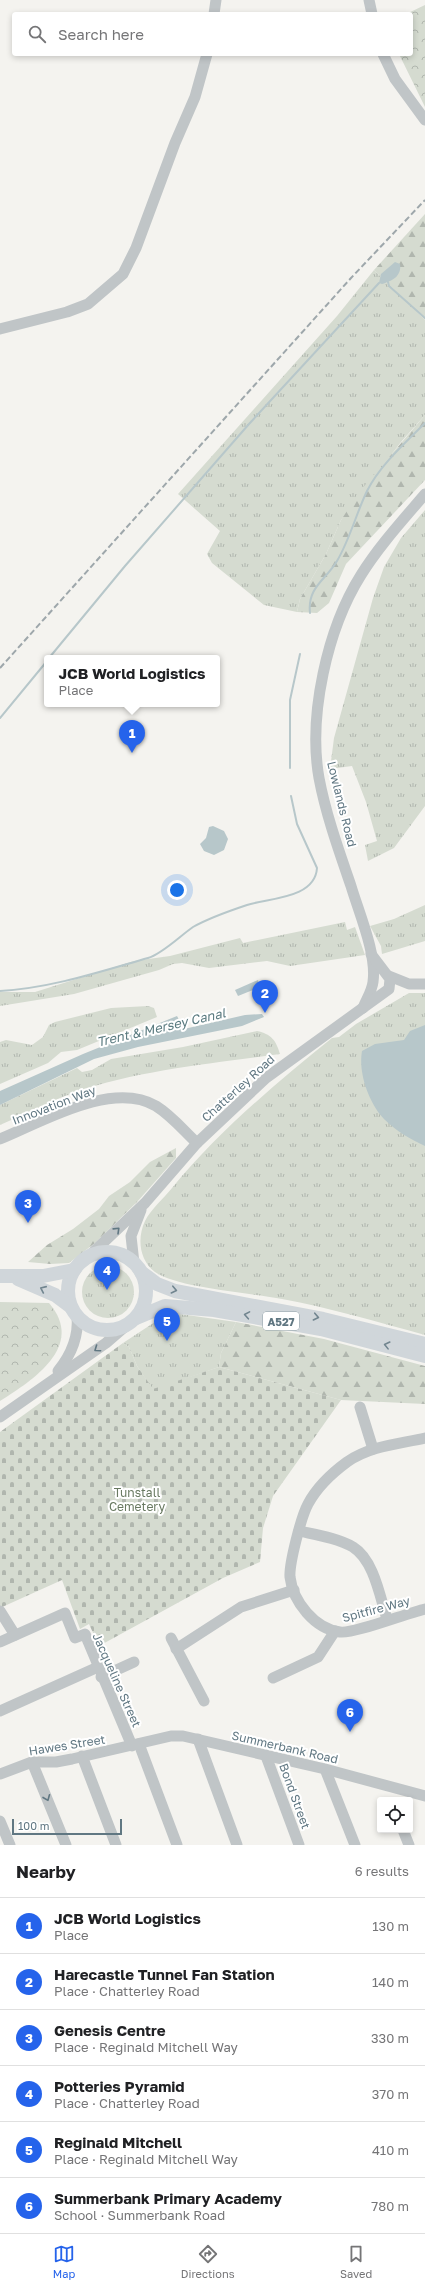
<!DOCTYPE html>
<meta charset="utf-8">
<style>
body{margin:0;font-family:"Golos Text",sans-serif;background:#f6f6f6;color:#202124}
.controls{position:absolute;right:12px;bottom:12px;display:grid;overflow:hidden;border-radius:4px;box-shadow:0 2px 6px #0003}
.controls button{width:36px;height:36px;display:grid;place-items:center;padding:0;border:0;border-bottom:1px solid #e0e0e0;background:#fff;color:#202124;font:20px sans-serif}
.scale{position:absolute;left:12px;bottom:10px;width:110px;box-sizing:border-box;padding-left:4px;border:2px solid #607782;border-top:0;font-size:11px;line-height:14px;white-space:nowrap;color:#607782;-webkit-text-stroke:3px #fff;paint-order:stroke}
.you{position:absolute;left:177px;top:890px;width:14px;height:14px;margin:-10px;border:3px solid #fff;border-radius:50%;background:#1a73e8;box-shadow:0 0 0 6px #1a73e833}
.badge{display:grid;place-items:center;width:26px;height:26px;border-radius:50%;background:#2563eb;color:#fff;font-size:13px;font-weight:700}
.pin{position:absolute;translate:-50% -33px;filter:drop-shadow(0 1px 2px #0008)}
.pin::after{content:'';position:absolute;top:21px;width:14px;height:12px;background:inherit;clip-path:polygon(0 0,100% 0,50% 100%)}
.popup{position:absolute;left:44px;top:655px;width:176px;height:52px;box-sizing:border-box;display:grid;place-content:center;border-radius:4px;background:#fff;filter:drop-shadow(0 1px 3px #0005);font-size:13px;white-space:nowrap;color:#757577}
.popup b{font-size:15px;color:#202124}
.popup::after{content:'';position:absolute;left:50%;top:100%;margin-left:-8px;border:8px solid transparent;border-top-color:#fff}
.list{margin:0;padding:0;list-style:none}
h2{display:flex;justify-content:space-between;align-items:center;height:52px;margin:0;padding:0 16px;font-size:17px}
h2 small{font-size:13px;font-weight:400;color:#757577}
.list li{display:grid;grid-template-columns:26px 1fr auto;gap:12px;align-items:center;box-sizing:border-box;height:56px;padding:0 16px;border-top:1px solid #e0e0e0}
.list b{display:block;font-size:15px;white-space:nowrap}
.list p{margin:0;font-size:13px;white-space:nowrap;color:#757577}
.list em{font-size:13px;font-style:normal;color:#757577}
.icon{flex:none;width:22px;height:22px;fill:none;stroke:currentColor;stroke-width:2;stroke-linecap:round;stroke-linejoin:round}
.map{position:relative;flex:none;width:425px;height:1845px;overflow:hidden}
.search{position:absolute;background:#fff;box-shadow:0 2px 6px #0003;left:12px;right:12px;top:12px;height:44px;display:flex;align-items:center;gap:10px;box-sizing:border-box;padding:0 14px;border-radius:4px;color:#757577;font-size:15px}
.sheet{height:388px;background:#fff}
nav{display:flex;justify-content:space-around;align-items:center;box-sizing:border-box;height:56px;border-top:1px solid #e0e0e0;background:#fff;font-size:11px;color:#757577}
nav a{display:grid;justify-items:center;gap:2px}
nav .on{color:#2563eb}
.map>svg:first-child{display:block}
.grass{fill:url(#grass-tufts)}
.forest{fill:url(#forest-firs)}
.cemetery{fill:url(#cemetery-stones)}
.park{fill:url(#park-crowns)}
.water{fill:#b7c7ca}
.lines{fill:none;stroke-linecap:round;stroke-linejoin:round}
.stream{stroke:#b7c7ca;stroke-width:2}
.minor{stroke:#c0c5c7;stroke-width:11}
.major{stroke:#d0d6da;stroke-width:14}
.rail{stroke:#9ea7ab;stroke-width:2;stroke-dasharray:6 3;stroke-linecap:butt}
.oneway{stroke:#607782}
.oneway2{stroke:#71858f}
.labels{text-anchor:middle;dominant-baseline:central;stroke-width:4;stroke-linejoin:round;paint-order:stroke}
.shield{fill:#fff;stroke:#90a0a8;stroke-width:1}
.shield-label{font-size:11px;font-weight:bold;fill:#607782}
.street-label{font-size:12px;fill:#607782;stroke:#fff}
.park-label{font-size:12px;fill:#687960;stroke:#fff}
.water-label{font-size:13px;font-style:italic;fill:#5b7b80;stroke:#fff}
</style>
<div class="map">
<svg width="425" height="1845" viewBox="0 0 425 1845">
<defs>
<pattern id="grass-tufts" width="24" height="20" patternUnits="userSpaceOnUse"><rect width="24" height="20" fill="#d5dbd0"/><path d="M3 7l-1-3M5 7V3M7 7l1-3M15 17l-1-3M17 17v-4M19 17l1-3" fill="none" stroke="#b0b6ae"/></pattern>
<pattern id="forest-firs" width="22" height="20" patternUnits="userSpaceOnUse"><rect width="22" height="20" fill="#d5dbd0"/><path d="M5 1l3.5 6h-7zM16 11l3.5 6h-7z" fill="#b0b6ae"/></pattern>
<pattern id="cemetery-stones" width="16" height="16" patternUnits="userSpaceOnUse"><rect width="16" height="16" fill="#d5dbd0"/><path d="M2 7V4a2 2 0 0 1 4 0v3zM10 15v-3a2 2 0 0 1 4 0v3z" fill="#b0b6ae"/></pattern>
<pattern id="park-crowns" width="20" height="18" patternUnits="userSpaceOnUse"><rect width="20" height="18" fill="#d5dbd0"/><path d="M2 6a3 3 0 1 1 6 0M12 15a3 3 0 1 1 6 0" fill="none" stroke="#b0b6ae"/></pattern>
</defs>
<rect width="100%" height="100%" fill="#f4f3ef"/>
<!-- grass -->
<g class="grass">
<polygon points="374,270 425,320 425,415 401,442 341,520 326,554 300,599 297,612 264,605 212,563 207,554 220,531 178,494 337,316"/>
<polygon points="425,510 425,806 394,848 368,861 365,845 377,841 366,802 352,766 330,769 334,738 373,598 384,567 401,538"/>
<polygon points="425,905 425,941 382,954 381,946 370,926 394,919"/>
<polygon points="345,922 347,930 355,927 365,955 290,966 267,961 209,968 182,963 173,964 159,970 74,994 0,1006 0,992 35,992 134,961 170,956 240,938 243,943"/>
<path d="M409,993H425V1335C378,1322 330,1308 282,1299C253,1293 177,1288 155,1272C139,1260 137,1238 145,1221C151,1209 164,1198 172,1188C219,1131 275,1084 332,1038L339,1037L356,1024Z"/>
<polygon points="148,1006 154,1008 157,1017 77,1050 61,1052 48,1063 0,1084 0,1042 6,1040 32,1045 43,1037 49,1025 55,1022 111,1008"/>
<path d="M257,1031C271,1034 276,1040 280,1054C211,1064 138,1070 73,1093C48,1102 24,1115 0,1125V1105L77,1068L82,1072L92,1070L111,1059L183,1047Z"/>
<circle cx="108" cy="1292" r="26"/>
<polygon points="180,1314 236,1322 221,1353 219,1367 153,1390 137,1366 129,1347 123,1343 161,1318"/>
</g>
<!-- forest -->
<g class="forest">
<polygon points="425,214 425,320 374,270"/>
<polygon points="425,415 425,480 346,564 329,603 317,613 297,612 300,599 326,554 341,520 361,490"/>
<polygon points="176,1148 176,1158 137,1202 95,1243 69,1263 50,1264 28,1262 47,1245 73,1229 99,1209 109,1196 130,1182 150,1162"/>
<polygon points="236,1322 324,1339 425,1366 425,1404 341,1400 219,1367 221,1353"/>
</g>
<!-- cemetery -->
<polygon class="cemetery" points="123,1343 129,1347 137,1366 153,1389 219,1367 341,1400 273,1496 263,1528 260,1562 223,1578 99,1646 89,1624 80,1629 62,1580 0,1608 0,1432"/>
<!-- park -->
<g class="park">
<polygon points="425,5 425,107 399,54 411,54 411,14 406,14"/>
<path d="M0,1302L49,1303C86,1346 33,1380 0,1401Z"/>
</g>
<!-- water -->
<g class="water">
<path d="M395,262L400,264C402,276 392,281 382,284L379,283L381,274Z"/>
<polygon points="213,826 224,831 228,839 224,850 214,855 204,851 200,844 206,838 209,827"/>
<polygon points="258,980 260,987 238,996 235,990"/>
<polygon points="262,1014 264,1017 242,1026 138,1047 94,1059 0,1105 0,1091 83,1054 177,1016 184,1029 245,1015"/>
<path d="M425,1025V1146C410,1139 396,1131 384,1119C369,1103 358,1073 362,1051L375,1044L404,1040L410,1031Z"/>
</g>
<g class="lines">
<!-- stream -->
<g class="stream">
<polyline points="388,282 389,286 425,318"/>
<path d="M310,613C307,587 326,580 337,561C350,539 356,514 367,491C380,465 405,443 425,423"/>
<polyline points="49,658 125,566 249,424 379,283"/>
<polyline points="0,718 47,661"/>
<polyline points="290,768 290,700 300,654"/>
<path d="M0,991C51,988 99,972 148,958C162,954 180,936 193,927C209,918 229,911 247,905C268,898 315,899 317,868L297,824L291,796"/>
</g>
<!-- minor -->
<g class="minor">
<polyline points="369,0 372,14"/>
<polyline points="214,14 216,0"/>
<polyline points="383,54 395,79 425,120"/>
<polyline points="0,329 67,312 88,304 123,274 136,248 175,143 195,97 207,54"/>
<polyline points="389,976 409,984 425,984"/>
<path d="M363,1008C366,1000 372,991 373,982C377,954 359,913 351,886C339,851 326,815 319,778C308,716 327,629 361,575C379,546 403,520 425,494"/>
<path d="M0,1139C42,1122 112,1080 156,1106C172,1116 184,1131 197,1143"/>
<polyline points="88,1257 145,1203 197,1143 266,1078 389,989 390,979 371,954"/>
<polyline points="134,1263 131,1236 141,1210"/>
<path d="M58,1371C71,1355 79,1338 77,1316"/>
<polyline points="360,1407 373,1449"/>
<polyline points="0,1417 106,1343 128,1324"/>
<path d="M425,1438C398,1444 370,1446 347,1462C332,1473 317,1487 308,1504C301,1517 289,1564 290,1577C293,1602 315,1629 340,1632C354,1634 407,1613 425,1609"/>
<path d="M299,1531C317,1535 337,1538 353,1547C374,1560 380,1597 387,1619"/>
<polyline points="0,1611 15,1635"/>
<polyline points="171,1638 204,1701"/>
<polyline points="0,1642 65,1613 75,1638 85,1634 132,1746"/>
<polyline points="176,1649 241,1607 294,1590"/>
<polyline points="101,1677 134,1662"/>
<polyline points="273,1678 318,1657 335,1631"/>
<polyline points="0,1711 98,1667"/>
<polyline points="198,1739 237,1845"/>
<polyline points="139,1744 177,1845"/>
<polyline points="82,1756 116,1845"/>
<polyline points="266,1756 299,1845"/>
<polyline points="32,1762 66,1845"/>
<polyline points="325,1769 355,1845"/>
<polyline points="0,1774 32,1762 56,1762 72,1759 171,1736 183,1736 325,1769 425,1796"/>
<polyline points="0,1821 10,1845"/>
<polyline points="403,1830 409,1845"/>
</g>
<!-- major -->
<g class="major">
<circle cx="107" cy="1291" r="39"/>
<polyline points="141,1272 157,1284 175,1291 323,1319 425,1344"/>
<polyline points="0,1276 43,1276 74,1270"/>
<polyline points="18,1279 55,1295 71,1307"/>
<polyline points="136,1318 165,1306 214,1310 321,1329 425,1356"/>
</g>
<!-- rail -->
<polyline class="rail" points="0,668 351,278 425,200"/>
</g>
<!-- one-way arrows -->
<defs><path id="oneway-chevron" d="M-2-3.5L2.5 0L-2 3.5" fill="none" stroke-width="1.6" stroke-linecap="round" stroke-linejoin="round"/></defs>
<g class="oneway">
<use href="#oneway-chevron" transform="translate(117 1230) rotate(-44)"/>
<use href="#oneway-chevron" transform="translate(97 1349) rotate(145)"/>
<use href="#oneway-chevron" transform="translate(47 1798) rotate(68)"/>
</g>
<g class="oneway2">
<use href="#oneway-chevron" transform="translate(43 1289) rotate(-156)"/>
<use href="#oneway-chevron" transform="translate(174 1290) rotate(13)"/>
<use href="#oneway-chevron" transform="translate(247 1315) rotate(-170)"/>
<use href="#oneway-chevron" transform="translate(316 1317) rotate(12)"/>
<use href="#oneway-chevron" transform="translate(387 1345) rotate(-166)"/>
</g>
<g class="labels">
<!-- shield labels -->
<rect class="shield" x="263" y="1312" width="36" height="18" rx="3"/>
<g class="shield-label">
<text x="281" y="1321">A527</text>
</g>
<!-- street labels -->
<g class="street-label">
<text transform="translate(342 804) rotate(76)">Lowlands Road</text>
<text transform="translate(238 1088) rotate(-42)">Chatterley Road</text>
<text transform="translate(54 1105) rotate(-21)">Innovation Way</text>
<text transform="translate(376 1609) rotate(-15)">Spitfire Way</text>
<text transform="translate(117 1680) rotate(66)">Jacqueline Street</text>
<text transform="translate(67 1745) rotate(-9)">Hawes Street</text>
<text transform="translate(285 1747) rotate(13)">Summerbank Road</text>
<text transform="translate(295 1796) rotate(70)">Bond Street</text>
</g>
<!-- park labels -->
<g class="park-label">
<text x="137" y="1492">Tunstall<tspan x="137" dy="14">Cemetery</tspan></text>
</g>
<!-- water labels -->
<g class="water-label">
<text transform="translate(161 1027) rotate(-13)">Trent &amp; Mersey Canal</text>
</g>
</g>
</svg>
<div class="controls">
<button><svg class="icon" aria-label="locate" viewBox="0 0 24 24"><circle cx="12" cy="12" r="6"/><path d="M12 2v4M12 18v4M2 12h4M18 12h4"/></svg></button>
</div>
<div class="scale">100 m</div>
<div class="you"></div>
<div class="pin badge" style="left:132px;top:753px">1</div>
<div class="popup"><b>JCB World Logistics</b>Place</div>
<div class="pin badge" style="left:265px;top:1013px">2</div>
<div class="pin badge" style="left:28px;top:1223px">3</div>
<div class="pin badge" style="left:107px;top:1290px">4</div>
<div class="pin badge" style="left:167px;top:1341px">5</div>
<div class="pin badge" style="left:350px;top:1732px">6</div>
<div class="search"><svg class="icon" aria-label="search" viewBox="0 0 24 24"><circle cx="10" cy="10" r="6"/><path d="M15 15l6 6"/></svg>Search here</div>
</div>
<section class="sheet">
<h2>Nearby<small>6 results</small></h2>
<ul class="list">
<li><span class="badge">1</span><div><b>JCB World Logistics</b><p>Place</p></div><em>130 m</em></li>
<li><span class="badge">2</span><div><b>Harecastle Tunnel Fan Station</b><p>Place · Chatterley Road</p></div><em>140 m</em></li>
<li><span class="badge">3</span><div><b>Genesis Centre</b><p>Place · Reginald Mitchell Way</p></div><em>330 m</em></li>
<li><span class="badge">4</span><div><b>Potteries Pyramid</b><p>Place · Chatterley Road</p></div><em>370 m</em></li>
<li><span class="badge">5</span><div><b>Reginald Mitchell</b><p>Place · Reginald Mitchell Way</p></div><em>410 m</em></li>
<li><span class="badge">6</span><div><b>Summerbank Primary Academy</b><p>School · Summerbank Road</p></div><em>780 m</em></li>
</ul>
</section>
<nav>
<a class="on"><svg class="icon" aria-label="map" viewBox="0 0 24 24"><path d="M3 6l6-2 6 2 6-2v14l-6 2-6-2-6 2zM9 4v14M15 6v14"/></svg>Map</a>
<a><svg class="icon" aria-label="directions" viewBox="0 0 24 24"><path d="M12 3l9 9-9 9-9-9zM9 14v-3h6M13 9l2 2-2 2"/></svg>Directions</a>
<a><svg class="icon" aria-label="saved" viewBox="0 0 24 24"><path d="M7 4h10v16l-5-4-5 4z"/></svg>Saved</a>
</nav>
